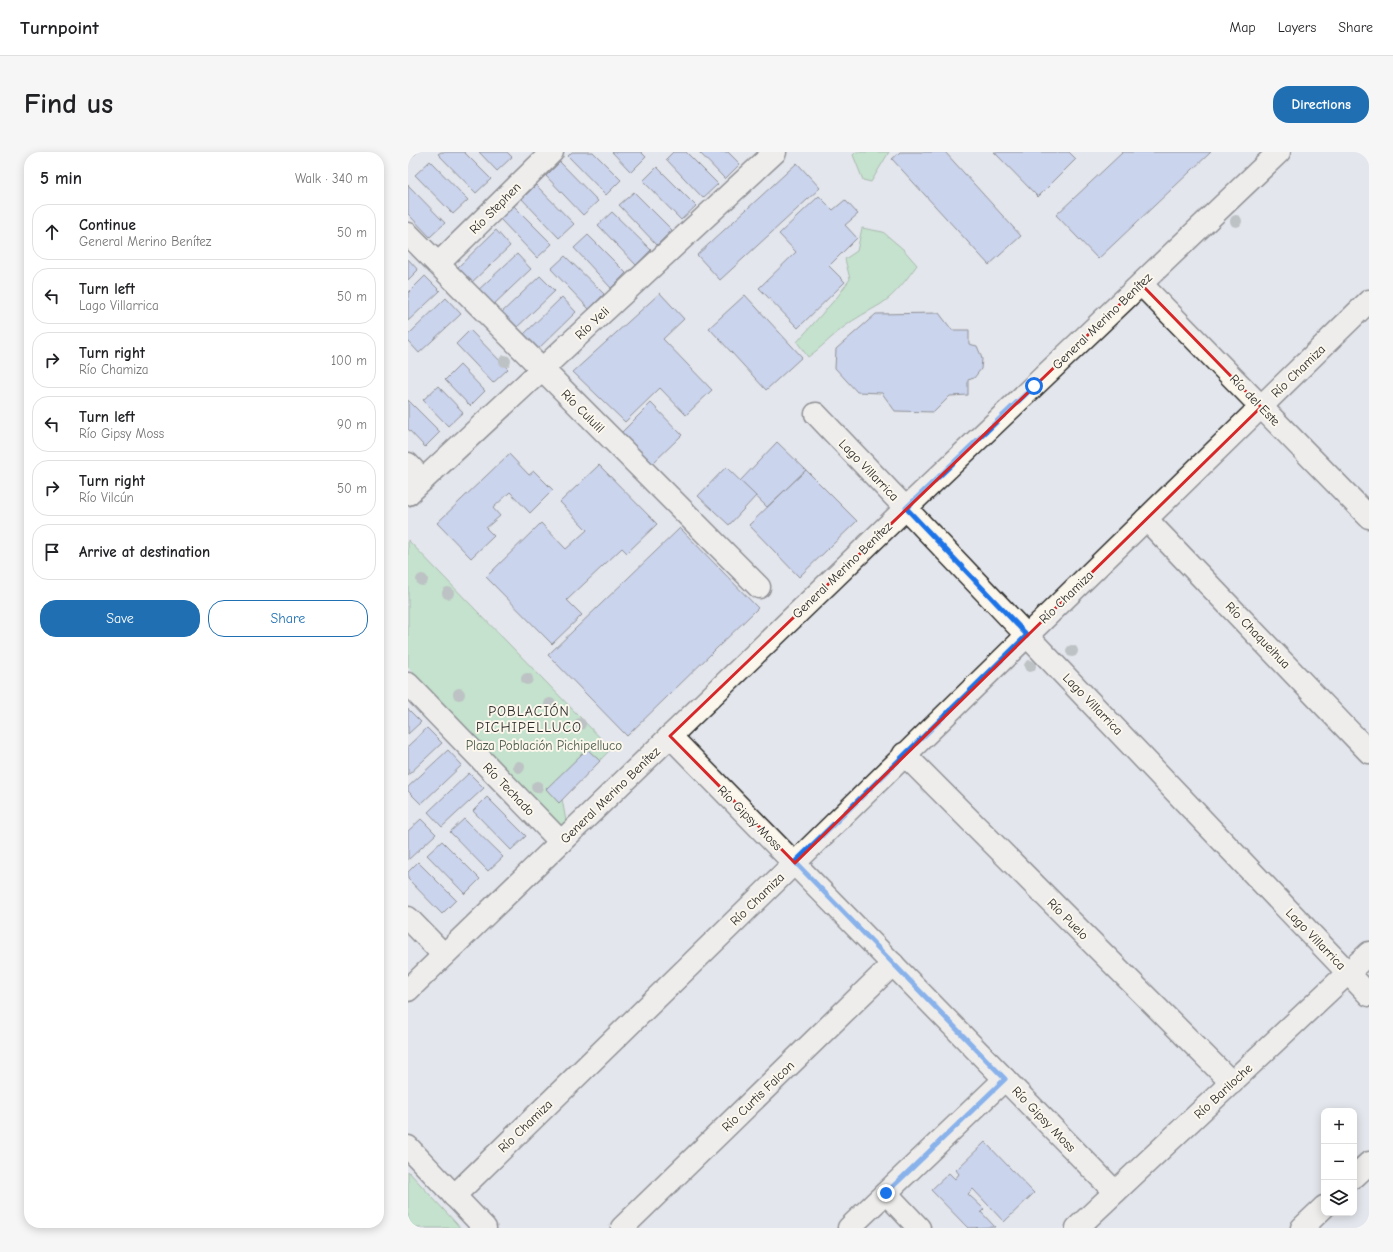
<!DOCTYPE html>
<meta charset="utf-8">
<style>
body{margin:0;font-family:"Comic Neue",sans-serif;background:#f6f6f6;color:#202124}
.controls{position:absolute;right:12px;bottom:12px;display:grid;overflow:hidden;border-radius:8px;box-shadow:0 2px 10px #0003}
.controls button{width:36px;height:36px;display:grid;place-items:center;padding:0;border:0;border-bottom:1px solid #e0e0e0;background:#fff;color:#202124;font:20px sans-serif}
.stop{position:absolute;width:12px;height:12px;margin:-9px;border:3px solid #1a73e8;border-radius:50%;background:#fff}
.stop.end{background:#1a73e8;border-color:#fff;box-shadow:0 1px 4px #0008}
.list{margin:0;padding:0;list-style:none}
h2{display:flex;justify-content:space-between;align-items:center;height:52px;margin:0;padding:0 16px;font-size:17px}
h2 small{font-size:13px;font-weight:400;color:#757577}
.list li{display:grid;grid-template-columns:26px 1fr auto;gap:12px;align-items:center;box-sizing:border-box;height:56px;margin:0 8px 8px;padding:0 8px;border:1px solid #e0e0e0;border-radius:16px}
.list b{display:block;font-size:15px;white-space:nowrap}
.list p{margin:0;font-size:13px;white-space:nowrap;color:#757577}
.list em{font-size:13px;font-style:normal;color:#757577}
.actions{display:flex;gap:8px;padding:12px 16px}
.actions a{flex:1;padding:9px 0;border:1px solid #1f6fb2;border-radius:16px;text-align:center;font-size:14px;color:#1f6fb2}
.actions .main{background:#1f6fb2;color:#fff}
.icon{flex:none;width:22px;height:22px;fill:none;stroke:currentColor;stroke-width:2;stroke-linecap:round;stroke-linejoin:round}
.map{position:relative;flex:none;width:961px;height:1076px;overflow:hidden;border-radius:16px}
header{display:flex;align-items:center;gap:24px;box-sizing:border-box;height:56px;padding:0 20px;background:#fff;border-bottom:1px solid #e0e0e0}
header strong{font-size:19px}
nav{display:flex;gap:22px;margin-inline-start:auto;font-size:14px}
.intro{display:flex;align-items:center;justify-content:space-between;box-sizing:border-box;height:96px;padding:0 24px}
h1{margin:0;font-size:28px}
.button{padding:10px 18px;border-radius:16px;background:#1f6fb2;color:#fff;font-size:14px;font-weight:700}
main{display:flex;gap:24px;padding:0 24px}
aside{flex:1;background:#fff;border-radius:16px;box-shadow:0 2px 10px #0003}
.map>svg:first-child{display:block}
.green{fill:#9edda6;stroke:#648468}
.building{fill:#aabeed;stroke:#2b2b2b}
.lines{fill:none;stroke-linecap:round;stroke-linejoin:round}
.minor-casing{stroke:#2b2b2b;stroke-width:25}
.minor{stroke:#fbf7ec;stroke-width:22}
.tree{fill:#8e9893}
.route{stroke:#1a73e8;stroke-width:5}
.marked{fill:none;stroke:#d62828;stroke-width:3;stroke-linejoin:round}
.labels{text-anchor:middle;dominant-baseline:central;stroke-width:4;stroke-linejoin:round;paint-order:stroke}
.street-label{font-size:13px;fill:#2b2b2b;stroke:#fbf7ec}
.park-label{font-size:13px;fill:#48584a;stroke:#fbf7ec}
.neighbourhood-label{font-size:14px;letter-spacing:1px;fill:#2b2b2b;stroke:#fbf7ec}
</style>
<header>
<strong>Turnpoint</strong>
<nav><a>Map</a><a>Layers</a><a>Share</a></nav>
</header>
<div class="intro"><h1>Find us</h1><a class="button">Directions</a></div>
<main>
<aside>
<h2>5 min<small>Walk · 340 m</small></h2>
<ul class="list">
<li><svg class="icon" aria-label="ahead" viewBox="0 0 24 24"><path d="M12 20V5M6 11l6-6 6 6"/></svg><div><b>Continue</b><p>General Merino Benítez</p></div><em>50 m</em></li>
<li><svg class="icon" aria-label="left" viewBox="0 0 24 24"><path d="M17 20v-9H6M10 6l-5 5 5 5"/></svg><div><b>Turn left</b><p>Lago Villarrica</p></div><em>50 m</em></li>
<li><svg class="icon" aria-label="right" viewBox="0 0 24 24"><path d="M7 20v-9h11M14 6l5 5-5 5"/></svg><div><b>Turn right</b><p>Río Chamiza</p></div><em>100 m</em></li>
<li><svg class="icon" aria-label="left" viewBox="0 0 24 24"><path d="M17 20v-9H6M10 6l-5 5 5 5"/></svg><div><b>Turn left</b><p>Río Gipsy Moss</p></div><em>90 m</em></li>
<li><svg class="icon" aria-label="right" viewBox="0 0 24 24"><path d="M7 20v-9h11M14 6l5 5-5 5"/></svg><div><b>Turn right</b><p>Río Vilcún</p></div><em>50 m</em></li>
<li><svg class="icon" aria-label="arrive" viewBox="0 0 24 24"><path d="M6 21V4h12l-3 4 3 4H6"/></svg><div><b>Arrive at destination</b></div></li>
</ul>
<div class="actions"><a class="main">Save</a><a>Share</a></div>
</aside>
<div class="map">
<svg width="961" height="1076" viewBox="0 0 961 1076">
<rect width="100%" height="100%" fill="#e3e6ec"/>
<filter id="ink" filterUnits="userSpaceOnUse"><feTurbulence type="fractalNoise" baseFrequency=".025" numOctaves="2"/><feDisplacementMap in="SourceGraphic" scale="8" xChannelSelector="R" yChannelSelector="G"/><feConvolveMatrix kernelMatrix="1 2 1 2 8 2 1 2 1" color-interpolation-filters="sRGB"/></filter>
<g filter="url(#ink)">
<!-- green -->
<g class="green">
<polygon points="448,0 481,0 463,30 455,28 445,3"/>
<path d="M454,76L475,80L495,97L509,113C499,127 487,143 473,152C460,160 447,166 436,175C423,185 413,196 400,205L389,190L430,144L442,127L437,107L449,99Z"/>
<polygon points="0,388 203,597 154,647 158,669 152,675 0,515"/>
<polygon points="0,1019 48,1071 52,1076 0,1076"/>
</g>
<!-- building -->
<g class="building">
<polygon points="0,0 9,0 0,9"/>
<polygon points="33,0 56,0 83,27 68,41 30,2"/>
<polygon points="71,0 99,0 104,5 89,19"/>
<polygon points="164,0 185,0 213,28 198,43 160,4"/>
<polygon points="204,0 233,0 238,5 223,20"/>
<polygon points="265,0 278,0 310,32 295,46 258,7"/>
<polygon points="291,0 320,0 332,12 317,27"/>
<polygon points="492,0 537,0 613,84 581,113 484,7"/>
<polygon points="586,0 661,0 668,7 630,45"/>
<polygon points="715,0 803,0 690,107 648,63"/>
<polygon points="22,9 60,48 45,62 7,23"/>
<polygon points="152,10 190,49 175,63 138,24"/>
<polygon points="389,11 412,36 312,128 289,103"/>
<polygon points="249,15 288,54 273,68 235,29"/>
<polygon points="0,33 37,71 22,85 0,62"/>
<polygon points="128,33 166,72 151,86 114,47"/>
<polygon points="226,40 264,78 249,93 211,53"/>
<polygon points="411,44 425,58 437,48 450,62 437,73 449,86 421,114 437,130 390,176 351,136 388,100 371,82"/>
<polygon points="106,54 144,92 129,106 92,67"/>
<polygon points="204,60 243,98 228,113 190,73"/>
<polygon points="88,78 102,94 61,133 47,118"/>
<polygon points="180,83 218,121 203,136 166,96"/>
<polygon points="109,102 123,117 82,156 67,141"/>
<polygon points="157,104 196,142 181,157 143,117"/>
<polygon points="0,107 10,118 0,128"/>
<polygon points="17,124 32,139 0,169 0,141"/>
<polygon points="132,124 147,139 105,179 91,163"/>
<polygon points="252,141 276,167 255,187 304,238 278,263 252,236 217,270 165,220"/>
<polygon points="337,143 394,205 358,238 301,176"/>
<polygon points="154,145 168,160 127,200 113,185"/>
<polygon points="38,146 53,162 11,201 0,189 0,183"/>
<polygon points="531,161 544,178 561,178 561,192 569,194 572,201 574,207 573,217 566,226 560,228 560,243 542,244 526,260 487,259 474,241 449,240 427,216 428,197 468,162"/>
<polygon points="62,178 100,217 85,231 48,192"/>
<polygon points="52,213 77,239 62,254 37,228"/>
<polygon points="30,234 55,260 40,274 15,248"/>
<polygon points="0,248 32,280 17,295 0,277"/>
<polygon points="243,251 274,283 244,312 213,281"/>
<polygon points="369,290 398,318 359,355 332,329"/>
<polygon points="101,302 121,323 126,319 145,338 122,361 102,340 85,356 92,364 78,376 86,384 63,406 29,371"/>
<polygon points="191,313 249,372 219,401 214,396 159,448 174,463 144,492 78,425 133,371 158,397 179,378 152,350"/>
<polygon points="318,315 348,344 321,373 290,344"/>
<polygon points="398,318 449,369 391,425 341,373"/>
<polygon points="272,376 350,456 219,584 140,503"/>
<polygon points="0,557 13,570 0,582"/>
<polygon points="19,576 34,591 0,623 0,594"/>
<polygon points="179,597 192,609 151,651 138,637"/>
<polygon points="40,598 54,613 13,652 0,639 0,635"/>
<polygon points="61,621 76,636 34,675 20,660"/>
<polygon points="79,645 118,684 103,698 65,659"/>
<polygon points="13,667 28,682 0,708 0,679"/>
<polygon points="56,667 95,705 80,719 42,680"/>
<polygon points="34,689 72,727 57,742 19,703"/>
<polygon points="10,710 48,748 34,762 0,727 0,720"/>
<polygon points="577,990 626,1041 596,1070 565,1037 560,1042 576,1057 573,1060 587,1075 560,1076 523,1038 541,1021 547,1027 551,1022 548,1018"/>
</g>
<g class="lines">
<defs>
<g id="minor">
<polyline points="0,82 351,435"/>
<polyline points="30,112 144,0"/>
<polyline points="733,132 961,365"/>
<polyline points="408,262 961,843"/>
<polyline points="0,312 15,328"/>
<polyline points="0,342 367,0"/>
<polyline points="738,367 961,600"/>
<polyline points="0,532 153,690"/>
<polyline points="262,584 707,1040"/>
<polyline points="496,602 824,931"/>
<polyline points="0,766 36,803"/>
<polyline points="0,838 498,356 871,0"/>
<polyline points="0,995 77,1076"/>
<polyline points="946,1025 961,1011"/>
<polyline points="478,1041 511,1076"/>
<polyline points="46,1044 961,149"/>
<polyline points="214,1076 485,812"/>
<polyline points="441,1076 597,927"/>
<polyline points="669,1076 961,801"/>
<polyline points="894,1076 916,1055"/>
</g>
</defs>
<!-- minor casing -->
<use href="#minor" class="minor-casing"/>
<!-- minor -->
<use href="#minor" class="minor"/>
</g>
<!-- trees -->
<g class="tree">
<circle cx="828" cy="69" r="6"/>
<circle cx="97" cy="209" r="6"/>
<circle cx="14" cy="428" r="6"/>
<circle cx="40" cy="441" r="6"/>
<circle cx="664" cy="499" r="6"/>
<circle cx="622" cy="514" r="6"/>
<circle cx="119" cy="527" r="6"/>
<circle cx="51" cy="542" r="6"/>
<circle cx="142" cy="552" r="6"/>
<circle cx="172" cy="572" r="6"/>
<circle cx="111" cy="615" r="6"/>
<circle cx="129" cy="635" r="6"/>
</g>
</g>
<g class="lines" filter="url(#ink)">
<!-- route -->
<polyline class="route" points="478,1041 597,927 387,710 619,483 498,356 626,234"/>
</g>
<!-- marked area -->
<path d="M0 0H961V1076H0ZM733,132L853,255L387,711L262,584Z" fill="#e3e6ec" fill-opacity=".55" fill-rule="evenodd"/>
<path class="marked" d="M733,132L853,255L387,711L262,584Z"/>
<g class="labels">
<!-- street labels -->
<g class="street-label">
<text transform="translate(87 56) rotate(-45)">Río Stephen</text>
<text transform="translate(694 169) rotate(-44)">General Merino Benítez</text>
<text transform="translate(184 171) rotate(-43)">Río Yeli</text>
<text transform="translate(890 219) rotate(-44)">Río Chamiza</text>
<text transform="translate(847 248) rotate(46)">Río del Este</text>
<text transform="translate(175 259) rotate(45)">Río Cululil</text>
<text transform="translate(461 318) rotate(46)">Lago Villarrica</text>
<text transform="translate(434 418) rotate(-44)">General Merino Benítez</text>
<text transform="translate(658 445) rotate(-44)">Río Chamiza</text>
<text transform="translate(850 483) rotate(46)">Río Chaqueihua</text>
<text transform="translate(685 552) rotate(46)">Lago Villarrica</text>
<text transform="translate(101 637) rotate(46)">Río Techado</text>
<text transform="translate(202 643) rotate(-44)">General Merino Benítez</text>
<text transform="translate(342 666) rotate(45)">Río Gipsy Moss</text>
<text transform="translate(349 747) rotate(-44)">Río Chamiza</text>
<text transform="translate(660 767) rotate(45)">Río Puelo</text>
<text transform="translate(908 787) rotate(46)">Lago Villarrica</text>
<text transform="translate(815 939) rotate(-43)">Río Bariloche</text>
<text transform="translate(350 944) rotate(-44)">Río Curtis Falcon</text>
<text transform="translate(636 967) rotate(46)">Río Gipsy Moss</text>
<text transform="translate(117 974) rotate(-44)">Río Chamiza</text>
</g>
<!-- park labels -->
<g class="park-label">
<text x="136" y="593">Plaza Población Pichipelluco</text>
</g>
<!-- neighbourhood labels -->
<g class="neighbourhood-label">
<text x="121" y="559">POBLACIÓN<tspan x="121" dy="16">PICHIPELLUCO</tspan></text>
</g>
</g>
</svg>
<div class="controls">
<button>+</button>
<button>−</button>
<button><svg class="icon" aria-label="layers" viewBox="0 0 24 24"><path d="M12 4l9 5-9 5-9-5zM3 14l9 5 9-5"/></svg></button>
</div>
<div class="stop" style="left:626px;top:234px"></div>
<div class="stop end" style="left:478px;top:1041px"></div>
</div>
</main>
